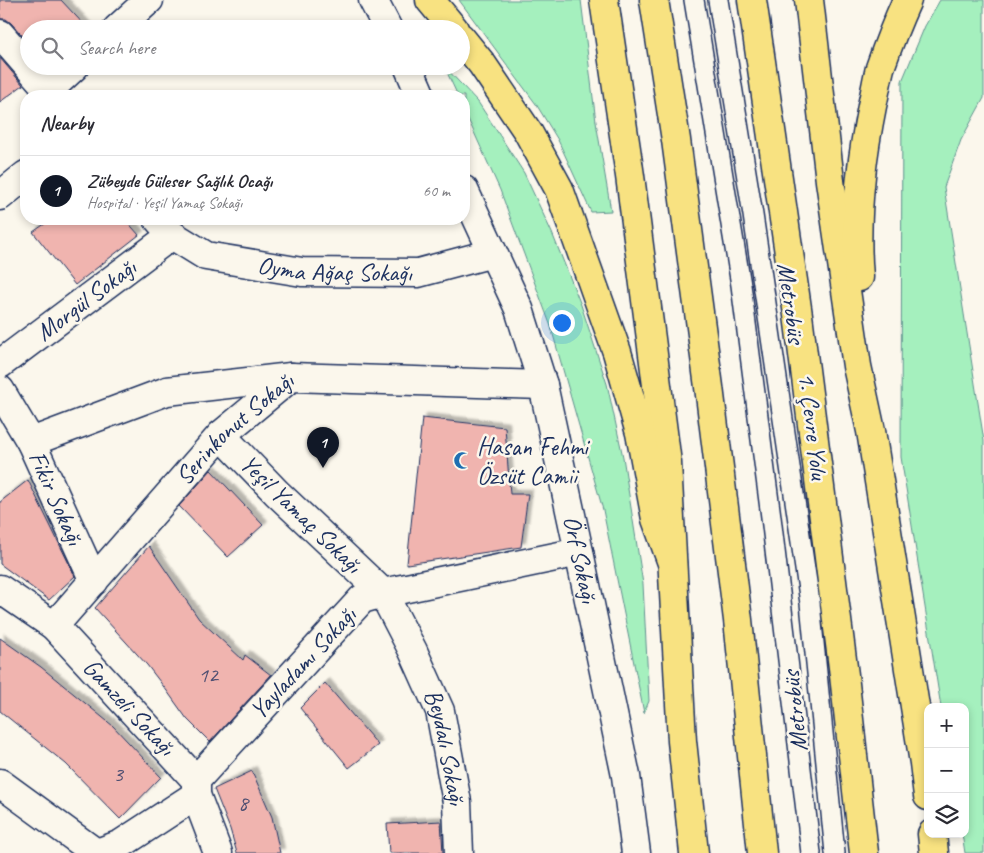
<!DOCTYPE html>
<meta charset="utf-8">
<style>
body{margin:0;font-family:Caveat,sans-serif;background:#f7f7f7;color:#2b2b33}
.controls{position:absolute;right:15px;bottom:15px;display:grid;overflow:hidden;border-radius:10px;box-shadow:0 2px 8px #0003}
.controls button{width:45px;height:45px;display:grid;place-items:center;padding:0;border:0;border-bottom:1px solid #e1e1e2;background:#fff;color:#2b2b33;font:25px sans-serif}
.you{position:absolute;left:561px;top:322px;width:18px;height:18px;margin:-12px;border:4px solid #fff;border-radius:50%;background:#1a73e8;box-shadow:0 0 0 8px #1a73e833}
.badge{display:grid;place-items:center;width:32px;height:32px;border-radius:50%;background:#111827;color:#fff;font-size:16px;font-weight:700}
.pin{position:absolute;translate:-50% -41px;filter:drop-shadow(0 1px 2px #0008)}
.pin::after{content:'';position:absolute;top:26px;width:18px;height:15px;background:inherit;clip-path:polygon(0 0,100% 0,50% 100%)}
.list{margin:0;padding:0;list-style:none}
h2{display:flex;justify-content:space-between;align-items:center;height:65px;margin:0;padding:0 20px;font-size:21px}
h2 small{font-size:16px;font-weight:400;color:#7c7c81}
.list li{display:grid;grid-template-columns:32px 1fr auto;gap:15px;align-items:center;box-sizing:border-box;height:70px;padding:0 20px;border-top:1px solid #e1e1e2}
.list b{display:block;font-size:19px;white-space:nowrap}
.list p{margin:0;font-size:16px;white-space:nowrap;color:#7c7c81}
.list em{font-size:16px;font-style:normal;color:#7c7c81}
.icon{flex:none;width:28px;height:28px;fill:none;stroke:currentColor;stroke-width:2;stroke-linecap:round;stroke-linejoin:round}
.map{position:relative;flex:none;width:984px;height:853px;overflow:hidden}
.search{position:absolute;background:#fff;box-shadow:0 2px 8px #0003;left:20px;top:20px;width:450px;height:55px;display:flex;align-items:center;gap:12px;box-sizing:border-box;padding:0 18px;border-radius:28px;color:#7c7c81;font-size:19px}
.panel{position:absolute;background:#fff;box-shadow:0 2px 8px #0003;left:20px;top:90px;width:450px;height:135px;border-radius:20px}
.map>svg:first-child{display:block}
.green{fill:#a5f0be;stroke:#60908e}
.building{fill:#f0b4af;stroke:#1b2f5e;filter:url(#shadow)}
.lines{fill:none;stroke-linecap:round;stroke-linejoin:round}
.service-casing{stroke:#1b2f5e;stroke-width:22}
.minor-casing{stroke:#1b2f5e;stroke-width:31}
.tertiary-casing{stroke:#1b2f5e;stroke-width:31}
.trunk-casing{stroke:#1b2f5e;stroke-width:31}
.motorway-casing{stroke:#1b2f5e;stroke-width:31}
.service{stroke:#fbf7ec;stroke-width:19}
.minor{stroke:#fbf7ec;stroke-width:28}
.tertiary{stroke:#fbf7ec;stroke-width:28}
.trunk{stroke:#f8e281;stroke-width:28}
.motorway{stroke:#f8e281;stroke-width:28}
.labels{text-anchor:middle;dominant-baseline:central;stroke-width:5;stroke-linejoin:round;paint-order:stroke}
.number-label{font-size:22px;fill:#505072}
.street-label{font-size:25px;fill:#1b2f5e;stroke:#fbf7ec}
.poi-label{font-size:25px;fill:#1b2f5e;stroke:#fbf7ec;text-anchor:start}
</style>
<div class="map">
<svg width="984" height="853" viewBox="0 0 984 853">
<defs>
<filter id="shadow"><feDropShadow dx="4.5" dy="-4.5" stdDeviation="1" flood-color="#0004"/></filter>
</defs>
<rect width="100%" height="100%" fill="#fbf7ec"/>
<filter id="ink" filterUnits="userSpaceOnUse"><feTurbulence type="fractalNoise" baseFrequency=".02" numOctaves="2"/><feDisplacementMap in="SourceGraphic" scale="10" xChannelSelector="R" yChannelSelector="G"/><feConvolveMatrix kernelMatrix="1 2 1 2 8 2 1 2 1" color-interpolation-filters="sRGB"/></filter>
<g filter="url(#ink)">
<!-- green -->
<g class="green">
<polygon points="459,0 581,0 596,122 611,211 591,212 558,140 536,104"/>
<polygon points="940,0 984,0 984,98 961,140 944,187 984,441 984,853 965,853 962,834 965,834 965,707 941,707 901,457 902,81 925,26"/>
<polygon points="444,66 478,102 524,173 552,233 581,305 607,384 623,457 643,584 649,701 644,713 603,510 550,324 500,190 464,110 464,96 458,96"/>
</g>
<!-- building -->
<g class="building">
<polygon points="0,0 61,0 88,29 29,29 29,43 11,23 6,19 0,19"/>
<polygon points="0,58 23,85 0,102"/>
<polygon points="52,219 125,219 139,235 75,285 33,232"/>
<polygon points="422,418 505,427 510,494 528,494 521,547 407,564"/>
<polygon points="211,470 263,525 228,557 179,506"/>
<polygon points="28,480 75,576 49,600 0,564 0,502"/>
<polygon points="149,546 199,619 243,660 245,655 271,675 210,742 187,719 167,691 147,665 95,608"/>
<polygon points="0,638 41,667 113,726 161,777 120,819 66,764 0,711"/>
<polygon points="325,683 378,745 349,768 300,708"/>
<polygon points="252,771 272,817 280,853 237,853 230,829 214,789"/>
<polygon points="441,821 443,853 389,853 387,824"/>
</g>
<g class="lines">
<defs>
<g id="service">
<polyline points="694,0 741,285 771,517 811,853"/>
<polyline points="718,0 753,215 810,603 835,853"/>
</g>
<g id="minor">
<polyline points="117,29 149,0"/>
<polyline points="0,34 54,96"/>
<polyline points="49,90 75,66"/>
<polyline points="0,196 26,175"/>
<path id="s1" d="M158,219L172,235L206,256L302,272L418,273L493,253"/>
<polyline points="0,364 172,235"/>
<polyline points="0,390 31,442 94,581"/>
<path id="s2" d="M221,435L277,493L383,593L413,651L440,711L457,802L459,853"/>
<polyline points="31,442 167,391 291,377 543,385"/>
<polyline points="0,589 54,626 196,780 196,795 218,853"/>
<path id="s3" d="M54,626L221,435L291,377"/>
<polyline points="196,780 362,599 383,593 579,552"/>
<polyline points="0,783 96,853"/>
<polyline points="97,853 121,844 196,795"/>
</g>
<g id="tertiary">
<polyline points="373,0 388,29"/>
<polyline points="408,66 421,96"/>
<path id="s4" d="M464,190L519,309L543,385L579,552L626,776L636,853"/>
</g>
<g id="trunk">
<polyline points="604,0 630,176 667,463 682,741 694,853"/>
<polyline points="654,0 676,140 709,387 738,620 762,853"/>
<polyline points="752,0 798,315 844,675 864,853"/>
<polyline points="809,0 830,181 857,366 871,431 924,763 928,796"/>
<path d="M859,277C854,221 861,161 872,106C875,93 877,80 880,68C888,45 897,22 907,0"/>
<polyline points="932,834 934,853"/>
</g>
<g id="motorway">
<polyline points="430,0 454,29"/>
<polyline points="461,38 482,64 528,132 559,189 617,352 640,433 656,519 672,563"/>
</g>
</defs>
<!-- service casing -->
<use href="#service" class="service-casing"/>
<!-- minor casing -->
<use href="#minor" class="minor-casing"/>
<!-- tertiary casing -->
<use href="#tertiary" class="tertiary-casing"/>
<!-- trunk casing -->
<use href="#trunk" class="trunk-casing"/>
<!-- motorway casing -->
<use href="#motorway" class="motorway-casing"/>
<!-- service -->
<use href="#service" class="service"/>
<!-- minor -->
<use href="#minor" class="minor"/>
<!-- tertiary -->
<use href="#tertiary" class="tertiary"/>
<!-- trunk -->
<use href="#trunk" class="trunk"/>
<!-- motorway -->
<use href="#motorway" class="motorway"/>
</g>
</g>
<!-- icons -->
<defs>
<symbol id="mosque-bare" viewBox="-9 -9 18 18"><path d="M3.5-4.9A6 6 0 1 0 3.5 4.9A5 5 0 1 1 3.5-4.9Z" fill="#1f6fb2" stroke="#fbf7ec" stroke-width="2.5" paint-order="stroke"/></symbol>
</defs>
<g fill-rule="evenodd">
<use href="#mosque-bare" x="450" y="448" width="25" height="25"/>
</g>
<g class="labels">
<!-- number labels -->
<g class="number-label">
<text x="208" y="675">12</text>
<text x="118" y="774">3</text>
<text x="243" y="803">8</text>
</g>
<!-- street labels -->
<g class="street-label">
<text stroke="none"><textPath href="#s1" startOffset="191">Oyma Ağaç Sokağı</textPath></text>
<text transform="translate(86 300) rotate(-37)">Morgül Sokağı</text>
<text transform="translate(791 303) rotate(82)">Metrobüs</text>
<text transform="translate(813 426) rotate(83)">1. Çevre Yolu</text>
<text stroke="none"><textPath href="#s3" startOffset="268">Serinkonut Sokağı</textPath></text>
<text transform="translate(56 498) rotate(66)">Fikir Sokağı</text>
<text transform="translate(301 514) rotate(44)">Yeşil Yamaç Sokağı</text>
<text stroke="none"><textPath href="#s4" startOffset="389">Örf Sokağı</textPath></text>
<text transform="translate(303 663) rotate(-47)">Yayladamı Sokağı</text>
<text transform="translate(129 707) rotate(47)">Gamzeli Sokağı</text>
<text transform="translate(795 711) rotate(-96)">Metrobüs</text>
<text stroke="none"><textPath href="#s2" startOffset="394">Beydalı Sokağı</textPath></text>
</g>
<!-- poi labels -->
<g class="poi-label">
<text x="477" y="447">Hasan Fehmi<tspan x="477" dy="29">Özsüt Camii</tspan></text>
</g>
</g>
</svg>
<div class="controls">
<button>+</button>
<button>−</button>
<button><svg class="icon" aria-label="layers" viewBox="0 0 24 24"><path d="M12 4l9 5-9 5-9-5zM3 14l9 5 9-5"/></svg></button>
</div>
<div class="you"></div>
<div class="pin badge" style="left:323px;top:468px">1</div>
<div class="search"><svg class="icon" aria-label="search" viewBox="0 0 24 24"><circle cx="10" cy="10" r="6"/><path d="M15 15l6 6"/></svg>Search here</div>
<section class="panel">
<h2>Nearby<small></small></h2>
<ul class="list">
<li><span class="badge">1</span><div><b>Zübeyde Güleser Sağlık Ocağı</b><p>Hospital · Yeşil Yamaç Sokağı</p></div><em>60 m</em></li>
</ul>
</section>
</div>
